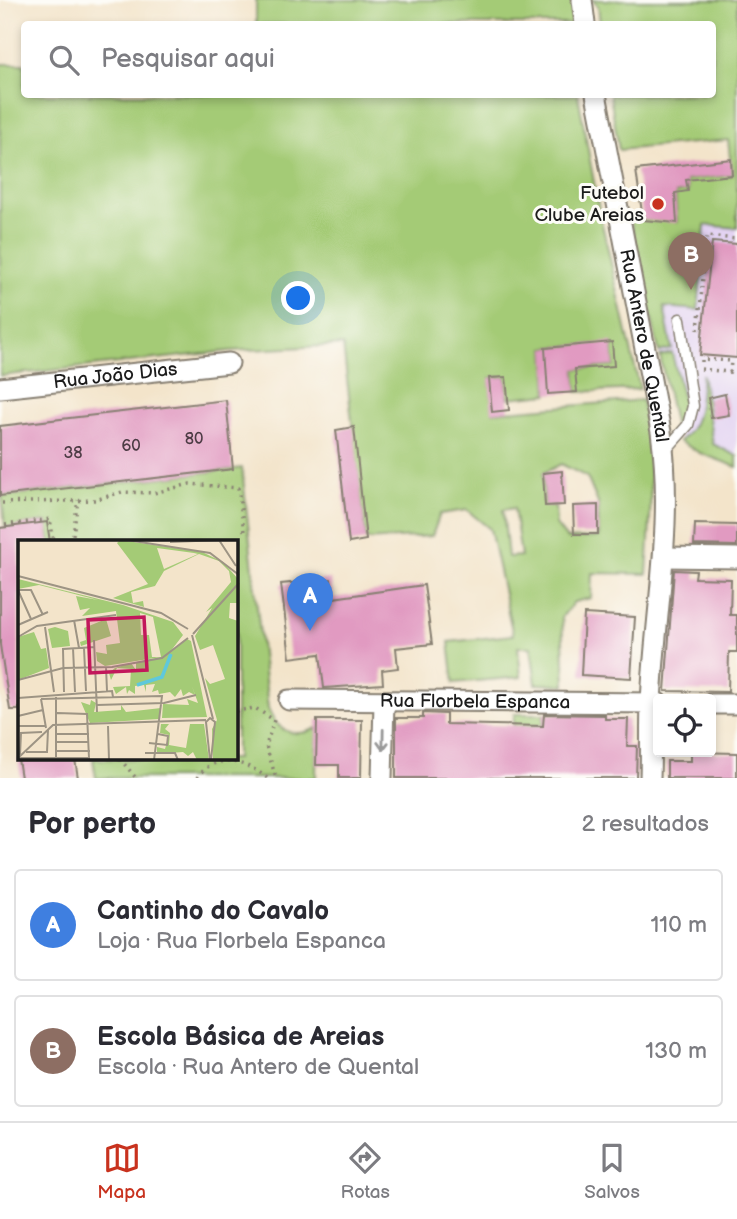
<!DOCTYPE html>
<html lang="pt">
<meta charset="utf-8">
<style>
body{margin:0;font-family:"Balsamiq Sans",sans-serif;background:#f7f7f7;color:#2b2b33}
.controls{position:absolute;right:21px;bottom:21px;display:grid;overflow:hidden;border-radius:7px;box-shadow:0 4px 10px #0003}
.controls button{width:63px;height:63px;display:grid;place-items:center;padding:0;border:0;border-bottom:2px solid #e1e1e2;background:#fff;color:#2b2b33;font:35px sans-serif}
.you{position:absolute;left:299px;top:299px;width:24px;height:24px;margin:-18px;border:5px solid #fff;border-radius:50%;background:#1a73e8;box-shadow:0 0 0 10px #1a73e833}
.badge{display:grid;place-items:center;width:46px;height:46px;border-radius:50%;background:#c8321e;color:#fff;font-size:23px;font-weight:700}
.pin{position:absolute;translate:-50% -58px;filter:drop-shadow(0 2px 4px #0008)}
.pin::after{content:'';position:absolute;top:37px;width:24px;height:21px;background:inherit;clip-path:polygon(0 0,100% 0,50% 100%)}
.list{margin:0;padding:0;list-style:none}
h2{display:flex;justify-content:space-between;align-items:center;height:91px;margin:0;padding:0 28px;font-size:30px}
h2 small{font-size:23px;font-weight:400;color:#7c7c81}
.list li{display:grid;grid-template-columns:46px 1fr auto;gap:21px;align-items:center;box-sizing:border-box;height:112px;margin:0 14px 14px;padding:0 14px;border:2px solid #e1e1e2;border-radius:7px}
.list b{display:block;font-size:26px;white-space:nowrap}
.list p{margin:0;font-size:23px;white-space:nowrap;color:#7c7c81}
.list em{font-size:23px;font-style:normal;color:#7c7c81}
.icon{flex:none;width:38px;height:38px;fill:none;stroke:currentColor;stroke-width:2;stroke-linecap:round;stroke-linejoin:round}
.map{position:relative;flex:none;width:737px;height:778px;overflow:hidden}
.search{position:absolute;background:#fff;box-shadow:0 4px 10px #0003;left:21px;right:21px;top:21px;height:77px;display:flex;align-items:center;gap:18px;box-sizing:border-box;padding:0 24px;border-radius:7px;color:#7c7c81;font-size:26px}
.sheet{height:343px;background:#fff}
nav{display:flex;justify-content:space-around;align-items:center;box-sizing:border-box;height:98px;border-top:2px solid #e1e1e2;background:#fff;font-size:19px;color:#7c7c81}
nav a{display:grid;justify-items:center;gap:4px}
nav .on{color:#c8321e}
.map>svg:first-child{display:block}
.built{fill:#e3d3f2}
.green{fill:#a4cb76;stroke:#607449;stroke-width:2;fill-rule:evenodd}
.building{fill:#e19ac1}
.lines{fill:none;stroke-linecap:round;stroke-linejoin:round}
.service-casing{stroke:#888073;stroke-width:13}
.minor-casing{stroke:#888073;stroke-width:23}
.path{stroke:#888073;stroke-width:3.5;stroke-dasharray:2 5;stroke-linecap:butt}
.service{stroke:#fff;stroke-width:10}
.minor{stroke:#fff;stroke-width:19}
.oneway{stroke:#999}
.poi-dot{fill:#c8321e;stroke:#fdfcf7;stroke-width:2.5}
.labels{text-anchor:middle;dominant-baseline:central;stroke-width:6;stroke-linejoin:round;paint-order:stroke}
.number-label{font-size:16px;fill:#4d3c45}
.poi-label{font-size:19px;fill:#1c1c1c;stroke:#fdfcf7;text-anchor:end}
.street-label{font-size:19px;fill:#1c1c1c;stroke:#fdfcf7}
.inset-river{fill:none;stroke:#5fc8db;stroke-width:3.5}
.inset-road{fill:none;stroke:#9d9484;stroke-width:2}
.view{fill:#c2185b;fill-opacity:0.15;stroke:#c2185b;stroke-width:3.5}
.inset-edge{fill:none;stroke:#1c1c1c;stroke-width:3.5}
</style>
<div class="map">
<svg width="737" height="778" viewBox="0 0 737 778">
<rect width="100%" height="100%" fill="#fdfcf7"/>
<filter id="ink" filterUnits="userSpaceOnUse"><feTurbulence type="fractalNoise" baseFrequency=".0143" numOctaves="2"/><feDisplacementMap in="SourceGraphic" scale="14" xChannelSelector="R" yChannelSelector="G"/><feConvolveMatrix kernelMatrix="1 2 1 2 8 2 1 2 1" color-interpolation-filters="sRGB"/></filter>
<filter id="wash" filterUnits="userSpaceOnUse"><feTurbulence type="fractalNoise" baseFrequency=".00686" numOctaves="4" result="noise"/><feDisplacementMap in="SourceGraphic" scale="28" xChannelSelector="R" yChannelSelector="G"/><feGaussianBlur stdDeviation="1.57" result="paint"/><feColorMatrix in="noise" values="0 0 0 0 0 0 0 0 0 0 0 0 0 0 0 0 0 1.4 0 .05"/><feComposite in="paint" operator="in"/></filter>
<g filter="url(#wash)">
<rect width="100%" height="100%" fill="#f3e4ca"/>
<!-- built -->
<polygon class="built" points="630,218 737,228 737,467 700,453 679,441 680,433 675,428"/>
<!-- green -->
<g class="green">
<polygon points="256,0 572,0 576,24 256,24"/>
<polygon points="592,0 737,0 737,228 705,225 698,310 664,307 672,349 659,352 630,218 677,222 675,193 688,191 686,180 732,175 728,140 619,150 610,95 712,94 712,24 600,24 598,6"/>
<path d="M0,64H24V94L578,95L600,215L640,389L577,392L575,369L614,366L612,343L545,348L548,394L508,398L506,377L490,378L493,412L642,400C654,459 651,515 647,574L592,573L591,598L574,602L562,617L565,685L536,684L531,647H518L521,677L454,683L449,642L513,635L490,529L467,510L440,514L432,536L366,540L343,345L230,351L0,376ZM561,464L587,477L598,503L599,537L567,539L556,525L555,506H545L543,473ZM514,508L521,556L508,557L503,510Z"/>
<polygon points="672,353 686,412 675,428 660,356"/>
<path d="M702,374L713,444L737,456V467L700,453L679,441C702,425 699,399 702,374Z"/>
<path d="M242,468L268,708C277,732 294,739 317,728L316,778H96L93,759H236V542H50L47,522L5,528L2,496Z"/>
<polygon points="514,714 544,714 543,726 522,726 512,775"/>
</g>
<g id="blocks">
<!-- building -->
<g class="building">
<polygon points="731,159 732,175 686,180 688,191 675,193 677,223 643,220 636,170"/>
<polygon points="712,242 737,244 737,358 700,355"/>
<polygon points="612,342 614,366 575,369 577,392 548,394 545,348"/>
<polygon points="506,377 509,410 492,412 489,378"/>
<polygon points="725,394 729,415 711,418 708,398"/>
<polygon points="226,400 233,469 0,496 0,426"/>
<polygon points="354,427 366,540 349,543 336,430"/>
<polygon points="562,471 564,505 545,506 543,473"/>
<polygon points="598,505 598,534 574,534 573,506"/>
<polygon points="47,522 50,542 19,542 19,710 10,710 0,645 0,528"/>
<polygon points="695,524 737,525 737,546 694,545"/>
<polygon points="674,570 696,571 695,578 731,579 730,615 737,615 737,652 729,652 728,692 665,691"/>
<polygon points="331,579 333,598 424,585 432,644 396,648 398,668 382,670 383,684 324,688 320,654 290,658 281,584"/>
<polygon points="584,614 635,617 631,678 581,675"/>
<polygon points="423,713 446,714 446,724 543,726 544,714 605,715 605,719 628,719 627,746 637,746 636,778 396,778 396,718 423,718"/>
<polygon points="317,720 362,720 361,778 339,778 339,765 316,765"/>
<polygon points="691,752 737,753 737,778 667,778 667,761 691,761"/>
<polygon points="18,759 75,759 78,778 21,778"/>
</g>
</g>
</g>
<g filter="url(#ink)">
<use href="#blocks" fill-opacity="0" stroke="#888073" stroke-width="2"/>
<g class="lines">
<defs>
<polyline id="service" points="665,451 688,425 693,406 680,319"/>
<g id="minor">
<polyline points="582,0 585,24"/>
<path id="s1" d="M596,94L661,432C674,522 655,613 651,703C650,728 651,753 650,778"/>
<path id="s2" d="M0,388L229,363"/>
<polyline points="664,557 737,558"/>
<path id="s3" d="M289,700L658,703"/>
<polyline points="711,704 737,704"/>
<polyline points="382,778 384,702"/>
</g>
</defs>
<!-- service casing -->
<use href="#service" class="service-casing"/>
<!-- minor casing -->
<use href="#minor" class="minor-casing"/>
<!-- path -->
<g class="path">
<polyline points="698,330 707,236 737,239"/>
<polyline points="702,362 702,359 731,361 730,372"/>
<polyline points="701,369 737,373"/>
<polyline points="2,503 95,500 122,492 154,493 190,484 238,488 244,531"/>
<polyline points="5,525 50,519 54,542"/>
<polyline points="72,542 78,500"/>
<polyline points="236,711 255,708 274,720 266,746 276,778"/>
<polyline points="120,759 136,778"/>
<path d="M198,778C213,751 248,762 267,778"/>
</g>
<!-- service -->
<use href="#service" class="service"/>
<!-- minor -->
<use href="#minor" class="minor"/>
</g>
<!-- one-way arrows -->
<defs><path id="oneway-shaft" d="M-6 0H5M1.5-3L5.5 0L1.5 3" fill="none" stroke-width="1.6" stroke-linecap="round" stroke-linejoin="round" transform="scale(1.75)"/></defs>
<use class="oneway" href="#oneway-shaft" transform="translate(383 740) rotate(91)"/>
</g>
<!-- markers -->
<circle class="poi-dot" cx="658" cy="204" r="7"/>
<g class="labels">
<!-- number labels -->
<g class="number-label">
<text x="194" y="439">80</text>
<text x="131" y="446">60</text>
<text x="73" y="453">38</text>
</g>
<!-- poi labels -->
<g class="poi-label">
<text x="644" y="193">Futebol<tspan x="644" dy="22">Clube Areias</tspan></text>
</g>
<!-- street labels -->
<g class="street-label">
<text stroke="none"><textPath href="#s1" startOffset="256">Rua Antero de Quental</textPath></text>
<text stroke="none"><textPath href="#s2" startOffset="116">Rua João Dias</textPath></text>
<text stroke="none"><textPath href="#s3" startOffset="186">Rua Florbela Espanca</textPath></text>
</g>
</g>
<!-- overview -->
<g transform="translate(18 540)">
<rect width="220" height="220" fill="#f3e4ca"/>
<path d="M102,0L184,12L205,22L220,39V63H212L211,78L220,81V220H195L194,189L199,180L187,138L192,144L207,139L195,105L182,110L177,96L194,68L188,72L213,42L211,31L201,21L181,14L146,31L137,46L113,52L115,63L125,61L126,67L95,58L130,44L99,3ZM139,8L176,13L180,14L146,29ZM0,39L105,65L155,82L165,95L152,112L169,99L173,101L189,177L144,178L145,164L171,165L169,159L180,163L174,146L177,155L171,152L165,156L163,149L157,157L152,152L141,154L140,150L134,152L137,144L128,145V152L126,145L117,146V154L111,150L109,154L108,147L98,154L95,147L112,146L113,129L99,128L93,140L91,133L97,128L113,123L118,130V122L143,117L87,126L79,121L78,112L89,114L88,105L102,103L98,71L64,76L72,68L62,70L58,56L80,60L21,45L0,49ZM122,73L135,77L143,117H134L131,95H123ZM88,79L93,96L63,106L62,102L68,100L66,88ZM37,87L50,91L52,106L34,108L30,89ZM16,92L23,109L28,108L31,128L0,140V97ZM73,160L78,163L76,172L103,170V165L108,172L143,168L141,179L72,183L63,162L72,165ZM143,184H151L147,189L152,193L151,205L168,208L172,184H186L191,220H179L175,212L170,216L165,212L139,214V207L147,209L151,195L142,193Z" fill="#a4cb76" fill-rule="evenodd"/>
<path class="inset-river" d="M119,145L144,137L153,114"/>
<path class="inset-road" d="M109,0L192,13L221,35M201,0L218,26M152,2L203,0M0,36L143,73L170,89M0,50H13L25,75M0,50L13,79M56,80L61,108M0,85L30,72M27,87L36,152M175,94L221,43M174,95L195,179M0,97L19,86L98,75M76,100L79,172M55,108L57,152M66,108L68,151M88,127L89,151M0,140L45,128L94,127L144,118L170,98M46,152L45,109L77,107M38,157V220M0,158L94,151L95,157M23,159L144,156L136,220M23,159L28,188M79,165L146,163L178,155M0,176L25,170M0,186H27M90,186L91,220M39,194H71M39,202H71M131,203L149,205L150,196L140,194M38,211H72M8,212H29L30,190M127,213H157L160,220M2,215L3,193L24,192M0,218L35,185L188,180M0,218H71L69,174L39,173M192,220L188,182L192,178L197,182L193,220"/>
<path class="view" d="M126,77L129,130L72,133L70,80Z"/>
<rect width="220" height="220" class="inset-edge"/>
</g>
</svg>
<div class="controls">
<button><svg class="icon" aria-label="locate" viewBox="0 0 24 24"><circle cx="12" cy="12" r="6"/><path d="M12 2v4M12 18v4M2 12h4M18 12h4"/></svg></button>
</div>
<div class="you"></div>
<div class="pin badge" style="left:310px;top:631px;background:#3f7fe0">A</div>
<div class="pin badge" style="left:691px;top:290px;background:#8d6e63">B</div>
<div class="search"><svg class="icon" aria-label="search" viewBox="0 0 24 24"><circle cx="10" cy="10" r="6"/><path d="M15 15l6 6"/></svg>Pesquisar aqui</div>
</div>
<section class="sheet">
<h2>Por perto<small>2 resultados</small></h2>
<ul class="list">
<li><span class="badge" style="background:#3f7fe0">A</span><div><b>Cantinho do Cavalo</b><p>Loja · Rua Florbela Espanca</p></div><em>110 m</em></li>
<li><span class="badge" style="background:#8d6e63">B</span><div><b>Escola Básica de Areias</b><p>Escola · Rua Antero de Quental</p></div><em>130 m</em></li>
</ul>
</section>
<nav>
<a class="on"><svg class="icon" aria-label="map" viewBox="0 0 24 24"><path d="M3 6l6-2 6 2 6-2v14l-6 2-6-2-6 2zM9 4v14M15 6v14"/></svg>Mapa</a>
<a><svg class="icon" aria-label="directions" viewBox="0 0 24 24"><path d="M12 3l9 9-9 9-9-9zM9 14v-3h6M13 9l2 2-2 2"/></svg>Rotas</a>
<a><svg class="icon" aria-label="saved" viewBox="0 0 24 24"><path d="M7 4h10v16l-5-4-5 4z"/></svg>Salvos</a>
</nav>
